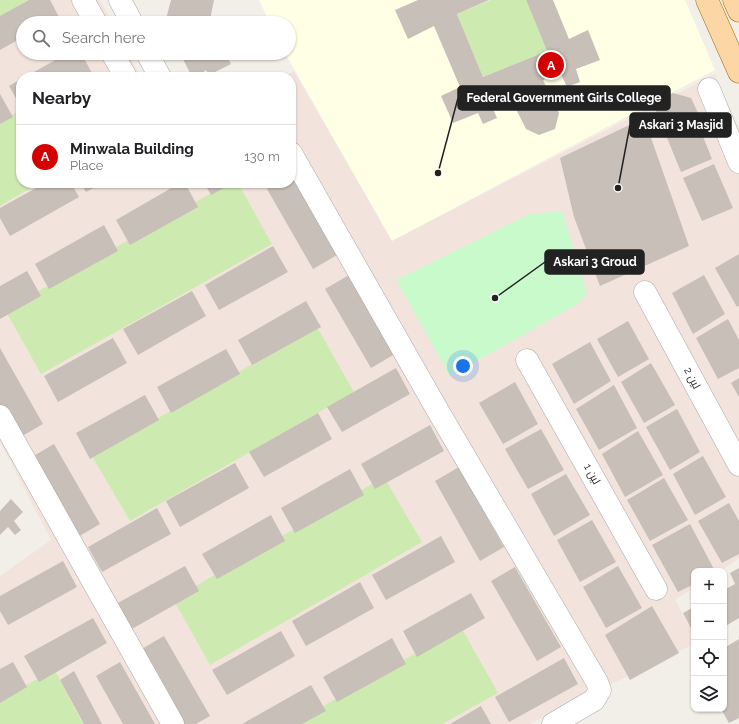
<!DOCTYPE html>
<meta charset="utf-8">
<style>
body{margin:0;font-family:Raleway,Cairo,sans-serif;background:#f6f6f6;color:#202124}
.controls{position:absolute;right:12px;bottom:12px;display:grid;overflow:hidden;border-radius:8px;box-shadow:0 1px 3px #0004}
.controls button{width:36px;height:36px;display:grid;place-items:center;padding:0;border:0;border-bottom:1px solid #e0e0e0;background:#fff;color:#202124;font:20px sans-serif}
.you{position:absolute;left:463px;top:366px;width:14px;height:14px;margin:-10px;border:3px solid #fff;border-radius:50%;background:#1a73e8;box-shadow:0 0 0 6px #1a73e833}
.badge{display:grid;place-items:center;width:26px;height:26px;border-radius:50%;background:#d40000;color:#fff;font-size:13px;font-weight:700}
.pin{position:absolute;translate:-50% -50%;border:2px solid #fff;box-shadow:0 1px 4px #0006}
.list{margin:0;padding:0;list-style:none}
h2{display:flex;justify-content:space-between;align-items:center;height:52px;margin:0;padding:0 16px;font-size:17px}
h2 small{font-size:13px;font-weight:400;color:#757577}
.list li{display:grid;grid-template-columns:26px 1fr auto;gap:12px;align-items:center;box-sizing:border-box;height:64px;padding:0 16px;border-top:1px solid #e0e0e0}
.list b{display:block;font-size:15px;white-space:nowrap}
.list p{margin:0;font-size:13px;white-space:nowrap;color:#757577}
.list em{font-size:13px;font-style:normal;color:#757577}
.icon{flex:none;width:22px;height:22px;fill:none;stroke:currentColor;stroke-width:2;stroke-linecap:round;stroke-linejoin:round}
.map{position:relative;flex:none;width:739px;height:724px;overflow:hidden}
.search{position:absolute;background:#fff;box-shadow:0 1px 3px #0004;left:16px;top:16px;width:280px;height:44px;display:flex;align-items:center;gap:10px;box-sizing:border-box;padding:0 14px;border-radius:22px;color:#757577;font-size:15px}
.panel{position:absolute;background:#fff;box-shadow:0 1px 3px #0004;left:16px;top:72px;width:280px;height:116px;border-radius:16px}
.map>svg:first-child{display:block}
.education{fill:#ffffe5}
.military{fill:#f3e3dd}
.grass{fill:#cdebb0}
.park{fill:#c8facc}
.building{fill:#c7bfb8}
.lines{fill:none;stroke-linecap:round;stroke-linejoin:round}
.minor-casing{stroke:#a9a9a9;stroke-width:23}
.major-casing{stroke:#a06b00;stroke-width:23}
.minor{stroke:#fff;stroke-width:22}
.major{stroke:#fcd6a4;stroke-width:22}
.labels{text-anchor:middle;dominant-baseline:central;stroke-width:4;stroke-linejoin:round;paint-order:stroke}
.street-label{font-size:11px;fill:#222;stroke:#fff}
.leader{fill:none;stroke:#222;stroke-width:1.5}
.callout-dot{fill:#222;stroke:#fff;stroke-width:1.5}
.callout{fill:#222;stroke:#222;stroke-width:1.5}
.callout-label{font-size:12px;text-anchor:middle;font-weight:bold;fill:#fff}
</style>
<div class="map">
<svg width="739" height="724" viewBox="0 0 739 724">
<rect width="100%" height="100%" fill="#f2efe9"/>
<!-- education -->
<polygon class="education" points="259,0 685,0 715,70 392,241 285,53 289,53 289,23 270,23"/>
<!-- military -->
<polygon class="military" points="0,0 100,0 112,23 23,23 23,53 128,53 141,77 21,77 21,183 291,183 291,77 284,77 294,71 392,241 715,74 739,129 739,559 720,571 694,571 694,588 675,600 694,634 694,644 529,724 0,724 0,576 51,540 0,442"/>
<!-- grass -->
<g class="grass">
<polygon points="0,0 28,0 0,17"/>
<polygon points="490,0 526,0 547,51 483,77 457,14"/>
<polygon points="21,110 21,183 39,183 0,206 0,122"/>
<polygon points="229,183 238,183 272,244 41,374 5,310"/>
<polygon points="317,327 354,392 130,521 92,456"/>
<polygon points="384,477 422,542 210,665 173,599"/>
<polygon points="461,627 498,693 442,724 292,724"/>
<polygon points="54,669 83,724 0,724 0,701"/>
</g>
<!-- park -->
<polygon class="park" points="562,211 587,293 579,303 450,376 396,280 530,214"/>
<!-- building -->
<g class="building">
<polygon points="29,0 50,0 59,17 48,23 23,23 23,37 0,50 0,16"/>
<polygon points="171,0 214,0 211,15 212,23 165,23"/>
<polygon points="418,0 489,0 457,14 483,77 547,51 526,0 553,0 569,39 588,30 600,60 576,69 580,82 567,87 560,72 543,80 559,113 555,129 539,135 526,129 509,95 490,102 497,118 483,124 478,113 453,123 441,96 460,87 434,26 408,39 395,10"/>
<polygon points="68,53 81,53 92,73 85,77 25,77"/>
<polygon points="180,53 225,53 231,64 211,74 205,70 202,76 191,75"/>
<polygon points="98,73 100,77 92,77"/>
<polygon points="21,79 21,107 9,86"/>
<polygon points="673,93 691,98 698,113 694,114 712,159 681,172 652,101"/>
<polygon points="0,94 13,117 0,124"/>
<polygon points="644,118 689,246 600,286 574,217 560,158"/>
<polygon points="714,164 733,208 702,221 683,178"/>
<polygon points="291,175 337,255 313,269 267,189 278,183 291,183"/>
<polygon points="45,183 71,183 79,197 10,236 0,218 0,208"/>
<polygon points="81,183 103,183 86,192"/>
<polygon points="180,183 185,183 198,207 130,245 116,220"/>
<polygon points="204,183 233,183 211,195"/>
<polygon points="104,225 118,251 49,289 35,264"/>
<polygon points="273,246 288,272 219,310 205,285"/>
<polygon points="739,254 739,306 737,307 715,268"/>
<polygon points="27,271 41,296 0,319 0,286"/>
<polygon points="349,275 395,354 371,368 325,289"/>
<polygon points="704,275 725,314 693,334 672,293"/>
<polygon points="192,291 206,316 138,355 123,329"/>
<polygon points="306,301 321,327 252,365 238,340"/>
<polygon points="728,319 739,340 739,368 718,379 696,338"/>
<polygon points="628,321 649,359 618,377 597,339"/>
<polygon points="113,338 127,363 58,402 44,376"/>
<polygon points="590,342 611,381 574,404 552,364"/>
<polygon points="0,348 43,424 19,438 0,405"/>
<polygon points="226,349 240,374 171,413 157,387"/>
<polygon points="651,363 675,405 644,423 621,382"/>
<polygon points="396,368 410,394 342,432 327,407"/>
<polygon points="739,378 739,397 731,383"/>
<polygon points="515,382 538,424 503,444 479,403"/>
<polygon points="614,385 637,428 599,450 576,409"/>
<polygon points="145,395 159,420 90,459 76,433"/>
<polygon points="677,409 700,452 670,470 646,427"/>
<polygon points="318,413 332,439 264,477 249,452"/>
<polygon points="430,425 444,451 375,489 361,464"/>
<polygon points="541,429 564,470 528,489 505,449"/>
<polygon points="638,431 663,475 625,497 602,454"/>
<polygon points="54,444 100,524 76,538 30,458"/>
<polygon points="703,456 726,497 695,515 673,474"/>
<polygon points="235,463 249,488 180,527 166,501"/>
<polygon points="459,467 504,547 480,561 435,481"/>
<polygon points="350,469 364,495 295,533 281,508"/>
<polygon points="566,474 590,515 554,536 531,494"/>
<polygon points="664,478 688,520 650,541 627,500"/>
<polygon points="11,499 23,512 14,521 21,530 15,535 8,527 0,535 0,511"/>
<polygon points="729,503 739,521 739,554 722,563 698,521"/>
<polygon points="157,508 171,534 102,572 88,547"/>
<polygon points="271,515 285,541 217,579 202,554"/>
<polygon points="592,520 616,562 580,582 557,540"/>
<polygon points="690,524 715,571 694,571 694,584 678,592 652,545"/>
<polygon points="441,536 455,562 386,600 372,575"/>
<polygon points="63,561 77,587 8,625 0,611 0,596"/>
<polygon points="185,566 199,591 130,630 116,604"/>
<polygon points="618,566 642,608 606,628 583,587"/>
<polygon points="515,567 561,647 537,661 491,581"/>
<polygon points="739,568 739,618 724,627 724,590 735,584 730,573"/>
<polygon points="360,582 374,608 306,646 292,621"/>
<polygon points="471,593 485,618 417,657 403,631"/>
<polygon points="652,606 679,653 630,680 605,635"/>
<polygon points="694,607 694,634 683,613"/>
<polygon points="93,618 107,643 39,682 24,656"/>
<polygon points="281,631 295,656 227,695 212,670"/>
<polygon points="164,636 210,716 196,724 182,724 140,650"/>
<polygon points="392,638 406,664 337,702 323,677"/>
<polygon points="739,639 739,718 729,723 721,709 724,709 724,648"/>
<polygon points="564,658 578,684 509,722 495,697"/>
<polygon points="13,662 27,687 0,703 0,669"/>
<polygon points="120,662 155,724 123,724 96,676"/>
<polygon points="74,671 102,724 84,724 60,680"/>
<polygon points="311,685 326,711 302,724 242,724"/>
<polygon points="481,706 491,724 450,724"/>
</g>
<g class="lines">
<defs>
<g id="minor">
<polyline points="83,0 96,23"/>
<polyline points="120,0 132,23"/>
<polyline points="112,53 126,77"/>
<polyline points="147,53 160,77"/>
<polyline points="709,89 739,162"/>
<polyline points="291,153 438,411 597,682 600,690 594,700 553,724"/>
<polyline points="645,292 739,465"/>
<polyline points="527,360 656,589"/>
<polyline points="0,416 173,724"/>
</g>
<g id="major">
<polyline points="707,0 739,72"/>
<polyline points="734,0 739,11"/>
</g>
</defs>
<!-- minor casing -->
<use href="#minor" class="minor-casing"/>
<!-- major casing -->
<use href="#major" class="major-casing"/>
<!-- minor -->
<use href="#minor" class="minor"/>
<!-- major -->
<use href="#major" class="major"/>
</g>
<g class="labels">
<!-- street labels -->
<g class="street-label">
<text transform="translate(692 378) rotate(62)">لین 2</text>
<text transform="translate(592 474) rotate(61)">لین 1</text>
</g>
</g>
<!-- callouts -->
<path class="leader" d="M438 173L458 98M618 188L630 125M495 298L545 262"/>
<g class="callout-dot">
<circle cx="438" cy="173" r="4"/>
<circle cx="618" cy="188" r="4"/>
<circle cx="495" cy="298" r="4"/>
</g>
<g class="callout">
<rect x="458" y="86" width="212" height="24" rx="4"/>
<rect x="630" y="113" width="101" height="24" rx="4"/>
<rect x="545" y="250" width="99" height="24" rx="4"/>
</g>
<g class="callout-label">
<text x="564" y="102">Federal Government Girls College</text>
<text x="681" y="129">Askari 3 Masjid</text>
<text x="595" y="266">Askari 3 Groud</text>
</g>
</svg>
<div class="controls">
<button>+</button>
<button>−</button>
<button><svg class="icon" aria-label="locate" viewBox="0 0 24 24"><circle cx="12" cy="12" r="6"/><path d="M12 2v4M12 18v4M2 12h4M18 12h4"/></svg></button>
<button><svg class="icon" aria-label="layers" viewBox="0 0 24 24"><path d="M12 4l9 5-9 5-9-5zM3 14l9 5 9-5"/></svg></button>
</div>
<div class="you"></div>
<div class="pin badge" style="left:551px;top:65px">A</div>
<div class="search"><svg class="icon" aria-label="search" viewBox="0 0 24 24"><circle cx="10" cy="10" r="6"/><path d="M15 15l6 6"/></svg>Search here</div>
<section class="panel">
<h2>Nearby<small></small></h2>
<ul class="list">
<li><span class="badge">A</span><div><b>Minwala Building</b><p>Place</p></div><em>130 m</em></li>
</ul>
</section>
</div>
